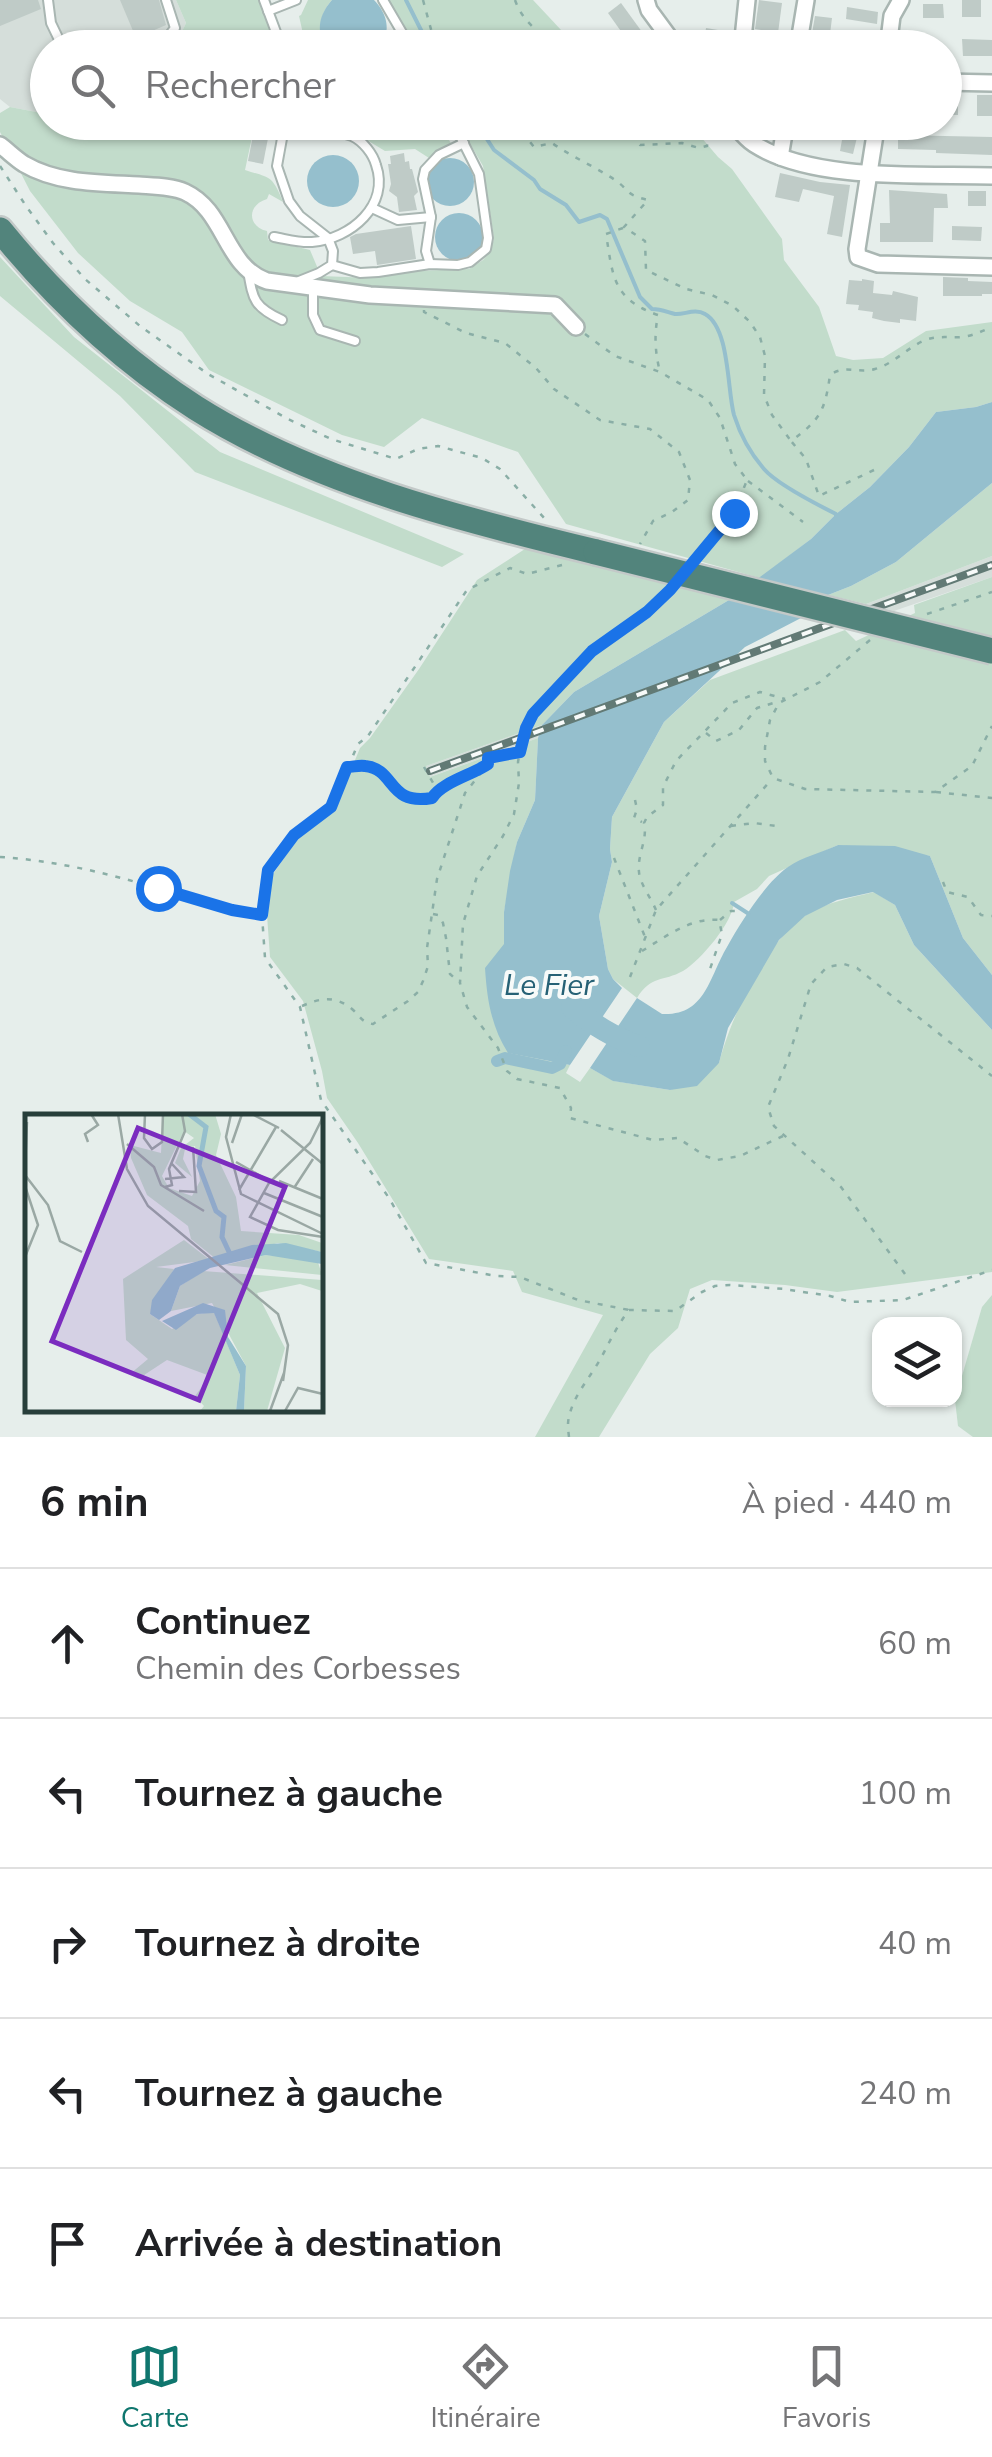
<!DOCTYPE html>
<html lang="fr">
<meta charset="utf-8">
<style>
body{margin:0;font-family:"Nunito Sans",sans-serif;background:#f2f2f2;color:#202124}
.controls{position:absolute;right:30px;bottom:30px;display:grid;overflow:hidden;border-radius:20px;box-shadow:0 2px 8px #0004}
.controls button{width:90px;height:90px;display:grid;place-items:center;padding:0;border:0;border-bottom:2px solid #e0e0e0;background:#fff;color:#202124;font:50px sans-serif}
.stop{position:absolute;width:30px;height:30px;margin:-22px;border:8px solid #1a73e8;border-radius:50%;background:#fff}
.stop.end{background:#1a73e8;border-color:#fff;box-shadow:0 2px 10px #0008}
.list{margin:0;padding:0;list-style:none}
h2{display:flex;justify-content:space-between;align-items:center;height:130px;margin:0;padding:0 40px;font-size:42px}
h2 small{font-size:32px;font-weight:400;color:#757577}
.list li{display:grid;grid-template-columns:65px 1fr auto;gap:30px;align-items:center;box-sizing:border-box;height:150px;padding:0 40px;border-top:2px solid #e0e0e0}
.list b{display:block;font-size:38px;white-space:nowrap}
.list p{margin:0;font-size:32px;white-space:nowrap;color:#757577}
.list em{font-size:32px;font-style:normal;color:#757577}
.icon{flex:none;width:55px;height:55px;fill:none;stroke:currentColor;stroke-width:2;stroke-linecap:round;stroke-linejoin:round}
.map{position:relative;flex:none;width:992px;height:1437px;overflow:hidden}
.search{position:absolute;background:#fff;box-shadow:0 2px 8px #0004;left:30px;right:30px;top:30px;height:110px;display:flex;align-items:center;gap:25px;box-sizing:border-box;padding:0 35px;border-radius:55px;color:#757577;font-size:38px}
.sheet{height:880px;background:#fff}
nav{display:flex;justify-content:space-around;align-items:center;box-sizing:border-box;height:140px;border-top:2px solid #e0e0e0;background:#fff;font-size:28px;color:#757577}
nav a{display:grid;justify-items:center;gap:5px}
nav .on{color:#0f766e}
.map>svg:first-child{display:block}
.built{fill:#d5deda}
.green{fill:#c2dccb}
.water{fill:#95bfcd}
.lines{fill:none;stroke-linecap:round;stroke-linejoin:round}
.stream{stroke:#95bfcd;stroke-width:4}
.canal{stroke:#95bfcd;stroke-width:12}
.river{stroke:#95bfcd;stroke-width:22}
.building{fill:#bfcbc7}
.service-casing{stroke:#a9b6b2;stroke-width:12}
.minor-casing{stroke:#a9b6b2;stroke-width:20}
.trunk-casing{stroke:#c3c9c8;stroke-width:30}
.path{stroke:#8aaea6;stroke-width:2.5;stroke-dasharray:5 8;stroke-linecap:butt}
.service{stroke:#fff;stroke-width:8}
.minor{stroke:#fff;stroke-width:15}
.trunk{stroke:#52847c;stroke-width:25}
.rail-casing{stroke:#627a75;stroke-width:8}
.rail{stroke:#f7faf9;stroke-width:4;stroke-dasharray:11;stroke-linecap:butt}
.trunk-bridge-casing{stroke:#c3c9c8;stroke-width:30;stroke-linecap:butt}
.trunk-bridge{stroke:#52847c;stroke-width:25}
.route{stroke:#1a73e8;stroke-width:12}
.labels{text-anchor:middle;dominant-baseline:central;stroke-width:8;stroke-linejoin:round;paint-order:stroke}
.water-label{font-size:30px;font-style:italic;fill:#266175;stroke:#f7faf9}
.inset-river{fill:none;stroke:#95bfcd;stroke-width:5}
.inset-road{fill:none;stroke:#9aa8a4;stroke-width:2.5}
.view{fill:#7b2cbf;fill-opacity:0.15;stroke:#7b2cbf;stroke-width:5}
.inset-edge{fill:none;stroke:#273e3a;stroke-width:5}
</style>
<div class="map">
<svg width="992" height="1437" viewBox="0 0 992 1437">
<rect width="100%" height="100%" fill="#e6eeeb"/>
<!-- built -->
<g class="built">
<polygon points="0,0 176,0 186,23 177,42 179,47 48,48 47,114 10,107 0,99"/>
<polygon points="992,556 992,577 894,611 866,604"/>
<polygon points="542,725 538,738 429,777 426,766"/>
</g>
<!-- green -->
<g class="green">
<polygon points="176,0 260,0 278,47 179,47 177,42 186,23"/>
<path d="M308,0H332C320,13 317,31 325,47H306L299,16L301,15Z"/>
<polygon points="387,0 533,0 577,47 415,47"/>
<path d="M10,107L47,114L48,122L108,124L113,122L255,123L245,170C269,178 272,174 283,202L269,194L267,199C247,205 247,226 267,231L268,240L310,250L321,276L372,278L415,271L469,269L483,260L490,252L494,239L483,166L458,123L646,122L653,130L673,123H689L718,157L732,169L782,239L784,260L819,307L836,356L853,360L883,358L926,331L992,322V402L976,407L936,412L909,447L870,487L836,514L811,539L760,578L566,524L518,452L422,418L384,447L342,435L209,370L182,332L130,301L78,253L30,191L0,132V113Z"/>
<polygon points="297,123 370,123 377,129 406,130 418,123 424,125 420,128 425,137 430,134 434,137 444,132 452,145 429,158 415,149 385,151 347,128 309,127"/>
<polygon points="0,257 74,337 220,452 464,554 442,567 195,472 120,396 0,296"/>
<polygon points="992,483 992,556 866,604 828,595 851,586 896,562"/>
<path d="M528,547L729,600L574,692L542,725L426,766L430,777L538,738L535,800L517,842L504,912L508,1053L570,1065L566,1073L580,1082L590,1068L614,1081L670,1090L719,1063C731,1017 766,941 806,915C827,902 850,898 874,892L895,905L914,945L992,1030V1272L837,1292L785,1285L712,1280L690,1289L678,1328L650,1354L599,1437H535L603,1315L522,1292L513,1271L429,1259L358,1143L327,1098L322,1071L303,1001L270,957L267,915L273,874L298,838L334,811L360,748L370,738L419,669L477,580Z"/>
<path d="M992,577V975L963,938L930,856L838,845L769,876L757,889L734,902C733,922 701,960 683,971C663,982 651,975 637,998L613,979L608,969L599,916L612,862L610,849L612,817L664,722L710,680L845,630L856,641L915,613L914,605Z"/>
<polygon points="992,1295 992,1437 973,1437 958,1426 955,1400 982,1307"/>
</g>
<!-- water -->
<g class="water">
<path d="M332,0H374C388,15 390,29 382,47H325C316,29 319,15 332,0Z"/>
<circle cx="333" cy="181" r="26"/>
<circle cx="450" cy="182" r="24"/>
<circle cx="459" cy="237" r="24"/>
<path d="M992,402V483L896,562L851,586L828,595L801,618L745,647L664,722L612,817L610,849L612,862L599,916L608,969L613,979L622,988L570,1065L508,1053C491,1026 487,999 485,968L504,944V912L510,871L517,842L535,800L538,738L542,725L574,692L729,600L811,539L836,514L870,487L909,447L936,412L976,407Z"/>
<path d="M838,845L895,846L930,856L963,938L992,975V1030L914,945L895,905L873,892L837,900L805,916L779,940L728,1028L719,1063L697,1086L670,1090L613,1081L590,1068L637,998L662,1014C706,1016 709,977 727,947C740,923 766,882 788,867C802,857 823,852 838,845Z"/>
</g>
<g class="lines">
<!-- stream -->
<g class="stream">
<polyline points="406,0 430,48"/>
<path d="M476,122L494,150L534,180L540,189L566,205L579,222L600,215L607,219L640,297L652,309C661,309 667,312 675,314C684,315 695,308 705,314C730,328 727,390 734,415C740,434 751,454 764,469C776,483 818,505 836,514V516"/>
<polyline points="732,903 749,914"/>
</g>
<!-- canal -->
<polyline class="canal" points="497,1061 505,1058 552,1068 560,1064 566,1051"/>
<!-- river -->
<path class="river" d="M572,1007C590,1023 616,1039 639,1046"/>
</g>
<!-- building -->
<g class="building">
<polygon points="0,0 38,0 41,9 0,26"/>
<polygon points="120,0 159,0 166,25 136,38"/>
<polygon points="759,0 782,3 778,33 755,29"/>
<rect x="962" y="0" width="19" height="17"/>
<polygon points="621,3 645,36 634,43 630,44 608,13"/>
<polygon points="923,4 943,4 944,18 923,18"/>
<polygon points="847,7 878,12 877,24 846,19"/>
<polygon points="815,16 832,18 829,42 811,39"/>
<polygon points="706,28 730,32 728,48 703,48"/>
<polygon points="962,39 992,40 992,56 963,56"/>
<rect x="944" y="94" width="14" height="21"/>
<rect x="977" y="95" width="15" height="21"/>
<polygon points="845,123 860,125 853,154 840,151"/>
<polygon points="255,125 270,128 263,164 248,161"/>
<polygon points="898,135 992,137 992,155 936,153 936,150 898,149"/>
<polygon points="404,153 405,162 409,161 410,169 412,169 418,192 414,196 417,210 399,212 397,197 389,191 391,184 388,164 391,164 390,156"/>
<polygon points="780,173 820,182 850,185 842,237 827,234 834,196 803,189 799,202 775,197"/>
<polygon points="889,190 947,194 948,208 934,208 933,242 880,242 880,223 890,223"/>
<rect x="968" y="191" width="18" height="15"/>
<polygon points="411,226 416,259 377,265 375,251 353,254 350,237 356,234"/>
<polygon points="952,226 982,227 981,241 952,240"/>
<polygon points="943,277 968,278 968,281 992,282 992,294 982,294 982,296 943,296"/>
<polygon points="862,279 874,281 873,293 892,295 893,291 918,297 916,321 900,319 900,323 884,321 872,318 873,312 858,310 859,305 846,304 849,280 862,281"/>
</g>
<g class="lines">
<defs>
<g id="service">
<polyline points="48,0 51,23 63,48"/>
<polyline points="264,0 282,48"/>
<polyline points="383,0 411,48"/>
<polyline points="268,11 296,0"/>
<polyline points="146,48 168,37 175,28 166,0"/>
<polyline points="285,122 277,166 289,201 300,216 328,238 333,251 332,265 319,273 299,281"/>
<polyline points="372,208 398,220 431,217"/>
<path d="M274,237C286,239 300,243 312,242C351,239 390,205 376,165C373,154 363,141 352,136C336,129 301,133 283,133"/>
<polyline points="430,264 426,251 431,217 423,179 425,170 439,155 464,143"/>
<polyline points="332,265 360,273 378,272 430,264 458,265 470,262 486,249 488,238 479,174 453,122"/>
<path d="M248,271C253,300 254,307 282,320"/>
<polyline points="313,287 313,315 320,330 355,341"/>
</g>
<g id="minor">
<polyline points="646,0 649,10 677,48"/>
<polyline points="742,48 747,0"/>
<polyline points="798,48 806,0"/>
<polyline points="888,48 892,16 901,0"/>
<polyline points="944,82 992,83"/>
<path d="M732,122C739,130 746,139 754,144C813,182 924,174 992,176"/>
<polyline points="877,122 857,249 858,257 878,264 992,267"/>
<path d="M0,145C8,151 16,159 24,164C58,184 101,183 139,185C153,186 172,186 185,192C226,211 224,266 267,281L370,295L555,305L576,327"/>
<polyline points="780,157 786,122"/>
</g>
<path id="trunk" d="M0,230C57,300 121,360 196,408C313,482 463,520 596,552"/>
</defs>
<!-- service casing -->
<use href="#service" class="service-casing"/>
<!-- minor casing -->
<use href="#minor" class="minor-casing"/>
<!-- trunk casing -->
<use href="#trunk" class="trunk-casing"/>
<!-- path -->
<g class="path">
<polyline points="423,0 432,33 441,48"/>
<path d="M515,0C523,23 541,34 560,48"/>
<path d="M514,122L534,147L552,143C572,157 594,166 615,180C631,191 625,195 648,200L624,227L645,241L646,270L686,289L712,295L733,306L750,322L760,337L765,356L764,395L772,415L791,441"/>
<polyline points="627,122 640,145 682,143 699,148 707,146 709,129 717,122"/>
<polyline points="0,166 26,206 53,243 85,279 140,326 208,374 288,419 331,439 396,459 418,449 438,446 482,458 500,469 545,519"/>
<path d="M623,228L606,234C613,276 612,299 658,315C654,335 655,352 660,372"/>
<polyline points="424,310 424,312 466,333 505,343 536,368 554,389 600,420 650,429 679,452 690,480 688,500 672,512 653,521 640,544"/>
<polyline points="585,334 615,356 660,372 708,400 720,418 735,464 747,480 734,513 699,557"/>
<path d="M874,470L819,496L806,459L791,441C820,420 825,411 830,375C845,364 857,374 875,369C893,364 906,349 923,341C936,335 948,338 962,337C973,336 982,331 992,327"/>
<polyline points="748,481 803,522"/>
<polyline points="562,565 527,574 510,568 467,590 368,736 358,744 331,807 294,835 268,870 262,915 265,958 300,1007 321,1100 389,1198 426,1263 496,1276 520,1277 578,1300 629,1310"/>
<polyline points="671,589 647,611 592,651 533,714 526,727 521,744 518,762 519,783 514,814 503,836 477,876 463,924 460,983 467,1007 498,1048 507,1071 517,1079 560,1088 571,1108 570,1118 653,1140 678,1138 705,1156 717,1160 740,1156 783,1136"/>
<polyline points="927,614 992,592"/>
<polyline points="870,640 820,682 779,703 770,720 765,747 765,761 773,778 805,789 935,792 972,766 992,726"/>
<polyline points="706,733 716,741 739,730 757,708 780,701"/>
<path d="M349,767C355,767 360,765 366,766C397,770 388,806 432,798L437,789L483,767"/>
<polyline points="424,767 436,788"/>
<polyline points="936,792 992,798"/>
<polyline points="635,800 637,809 634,818 642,822"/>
<polyline points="731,826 754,823 776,826"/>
<path d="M0,857C46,860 95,870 139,883C179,894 218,909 260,915"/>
<polyline points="614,858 645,937"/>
<polyline points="943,882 947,892 968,897 981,915 992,916"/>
<path d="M656,910C651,898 640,884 639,872C637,854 648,840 644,823L647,817L663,805V787L676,761L732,703L760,692L785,699"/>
<polyline points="433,914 438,915 443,923 446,938 450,974 459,982"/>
<polyline points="720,920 731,911 739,911"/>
<path d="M642,951C665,937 691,917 719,920L722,934L709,972"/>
<polyline points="630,977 656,910 772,779"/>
<path d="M302,1006C320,998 335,995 352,1009C361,1017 361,1022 373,1024L408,1001L418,992L423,981L428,966L427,948L437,879L465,793L488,764V758L517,753"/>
<polyline points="905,1274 841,1187 774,1126 768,1107 788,1059 811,984 827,967 844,964 857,968 992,1076"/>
<path d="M569,1437C568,1429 567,1422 570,1413C575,1394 591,1376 601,1358C610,1341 617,1326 629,1310L675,1311L702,1292L715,1286L730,1285L784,1289L830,1296L850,1302L903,1300L992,1270"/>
</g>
<!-- service -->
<use href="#service" class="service"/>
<!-- minor -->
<use href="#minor" class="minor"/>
<!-- trunk -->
<use href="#trunk" class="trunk"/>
<defs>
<polyline id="rail" points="430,771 992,565"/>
</defs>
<!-- rail casing -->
<use href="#rail" class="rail-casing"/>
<!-- rail -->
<use href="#rail" class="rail"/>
<defs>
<polyline id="trunk-bridge" points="596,552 992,651"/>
</defs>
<!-- trunk-bridge casing -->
<use href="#trunk-bridge" class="trunk-bridge-casing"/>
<!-- trunk-bridge -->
<use href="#trunk-bridge" class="trunk-bridge"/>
</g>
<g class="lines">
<!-- route -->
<path class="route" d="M158,888L232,910L262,915L268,870L294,835L331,807L347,767C353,767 359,765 365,766C396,769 387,806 432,798C442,782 472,775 488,764V758L520,752L526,728L533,714L592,651L647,612L670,590L734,513"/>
</g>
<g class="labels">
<!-- water labels -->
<g class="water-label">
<text x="549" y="985">Le Fier</text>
</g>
</g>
<!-- overview -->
<g transform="translate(25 1114)">
<rect width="298" height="298" fill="#e6eeeb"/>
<path d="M138,0H190L196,20L191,41L211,83L216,117L274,121L297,129V138L253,129L191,145L166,125L163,112L122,81L106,44L105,31L136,39ZM159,17L169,24L156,34L150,49L167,63L158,45L160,35L170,32L175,67L167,82L144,74L137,62ZM159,126L185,146L131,153L149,155L125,200L147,215L172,200L189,198L215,261L211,297H175L179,292L170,282L185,262L142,246L113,265L105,260L123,245L101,226L98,165ZM241,141L292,145L297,161L200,151ZM178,157L297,166V177L275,170L232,179L260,234L242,297H219L221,252L187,189L146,197L155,172Z" fill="#c2dccb" fill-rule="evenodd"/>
<path d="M261,129L297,138V150L241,141L185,154L155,172L146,197L134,206L125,200L127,186L150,154L227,131ZM178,189L200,196L203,223L221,252L219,297H211L215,261L189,199L172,200L151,216L137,207Z" fill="#95bfcd"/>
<path class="inset-river" d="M164,0L181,13L174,52L191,97L199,103L197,123L206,142"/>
<path class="inset-road" d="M93,0L102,55L123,92L253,200L263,231L258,267M120,0L119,24L127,35L137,28L138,0M206,0L201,23L216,80L298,120M227,0L254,14M298,3L285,29L244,69L225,103L253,116L298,123M256,16L298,50M63,28L60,20L73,11L66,0M207,29L217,0M102,30L129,53L136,71L179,97M211,48L246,68M0,55L2,8M0,61L23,91L35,127L57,138M140,65L159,63L147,50M254,67L298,85M0,72L13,111L0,143M140,73L147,71L144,55L160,17L157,0M269,74L288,45M214,76L251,13M154,77L171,78L168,33M239,79L298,103M0,85V117M245,297L259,259M260,297L273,274L298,280"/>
<path class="view" d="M113,14L260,73L174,286L27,227Z"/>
<rect width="298" height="298" class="inset-edge"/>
</g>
</svg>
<div class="controls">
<button><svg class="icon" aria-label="layers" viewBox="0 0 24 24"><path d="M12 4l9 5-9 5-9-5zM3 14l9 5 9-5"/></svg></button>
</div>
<div class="stop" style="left:158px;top:888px"></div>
<div class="stop end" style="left:734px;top:513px"></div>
<div class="search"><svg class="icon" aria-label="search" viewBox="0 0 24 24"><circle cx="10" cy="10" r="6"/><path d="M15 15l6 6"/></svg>Rechercher</div>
</div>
<section class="sheet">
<h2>6 min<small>À pied · 440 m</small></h2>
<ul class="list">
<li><svg class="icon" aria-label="ahead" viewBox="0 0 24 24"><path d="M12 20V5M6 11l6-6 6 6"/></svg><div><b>Continuez</b><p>Chemin des Corbesses</p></div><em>60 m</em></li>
<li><svg class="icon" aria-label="left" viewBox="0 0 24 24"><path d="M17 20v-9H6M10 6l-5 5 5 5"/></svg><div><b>Tournez à gauche</b></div><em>100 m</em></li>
<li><svg class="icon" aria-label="right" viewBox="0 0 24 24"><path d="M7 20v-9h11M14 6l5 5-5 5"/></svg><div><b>Tournez à droite</b></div><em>40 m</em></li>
<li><svg class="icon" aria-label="left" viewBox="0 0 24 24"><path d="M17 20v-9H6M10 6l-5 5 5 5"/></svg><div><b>Tournez à gauche</b></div><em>240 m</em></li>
<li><svg class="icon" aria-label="arrive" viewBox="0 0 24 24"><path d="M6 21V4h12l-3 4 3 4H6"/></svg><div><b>Arrivée à destination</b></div></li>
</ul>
</section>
<nav>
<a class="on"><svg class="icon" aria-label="map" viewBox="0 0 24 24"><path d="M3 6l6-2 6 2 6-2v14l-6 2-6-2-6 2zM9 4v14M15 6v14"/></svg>Carte</a>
<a><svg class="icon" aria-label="directions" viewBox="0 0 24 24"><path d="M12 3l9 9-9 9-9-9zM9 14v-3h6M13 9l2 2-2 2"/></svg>Itinéraire</a>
<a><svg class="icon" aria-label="saved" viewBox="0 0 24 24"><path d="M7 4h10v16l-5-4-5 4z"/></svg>Favoris</a>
</nav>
